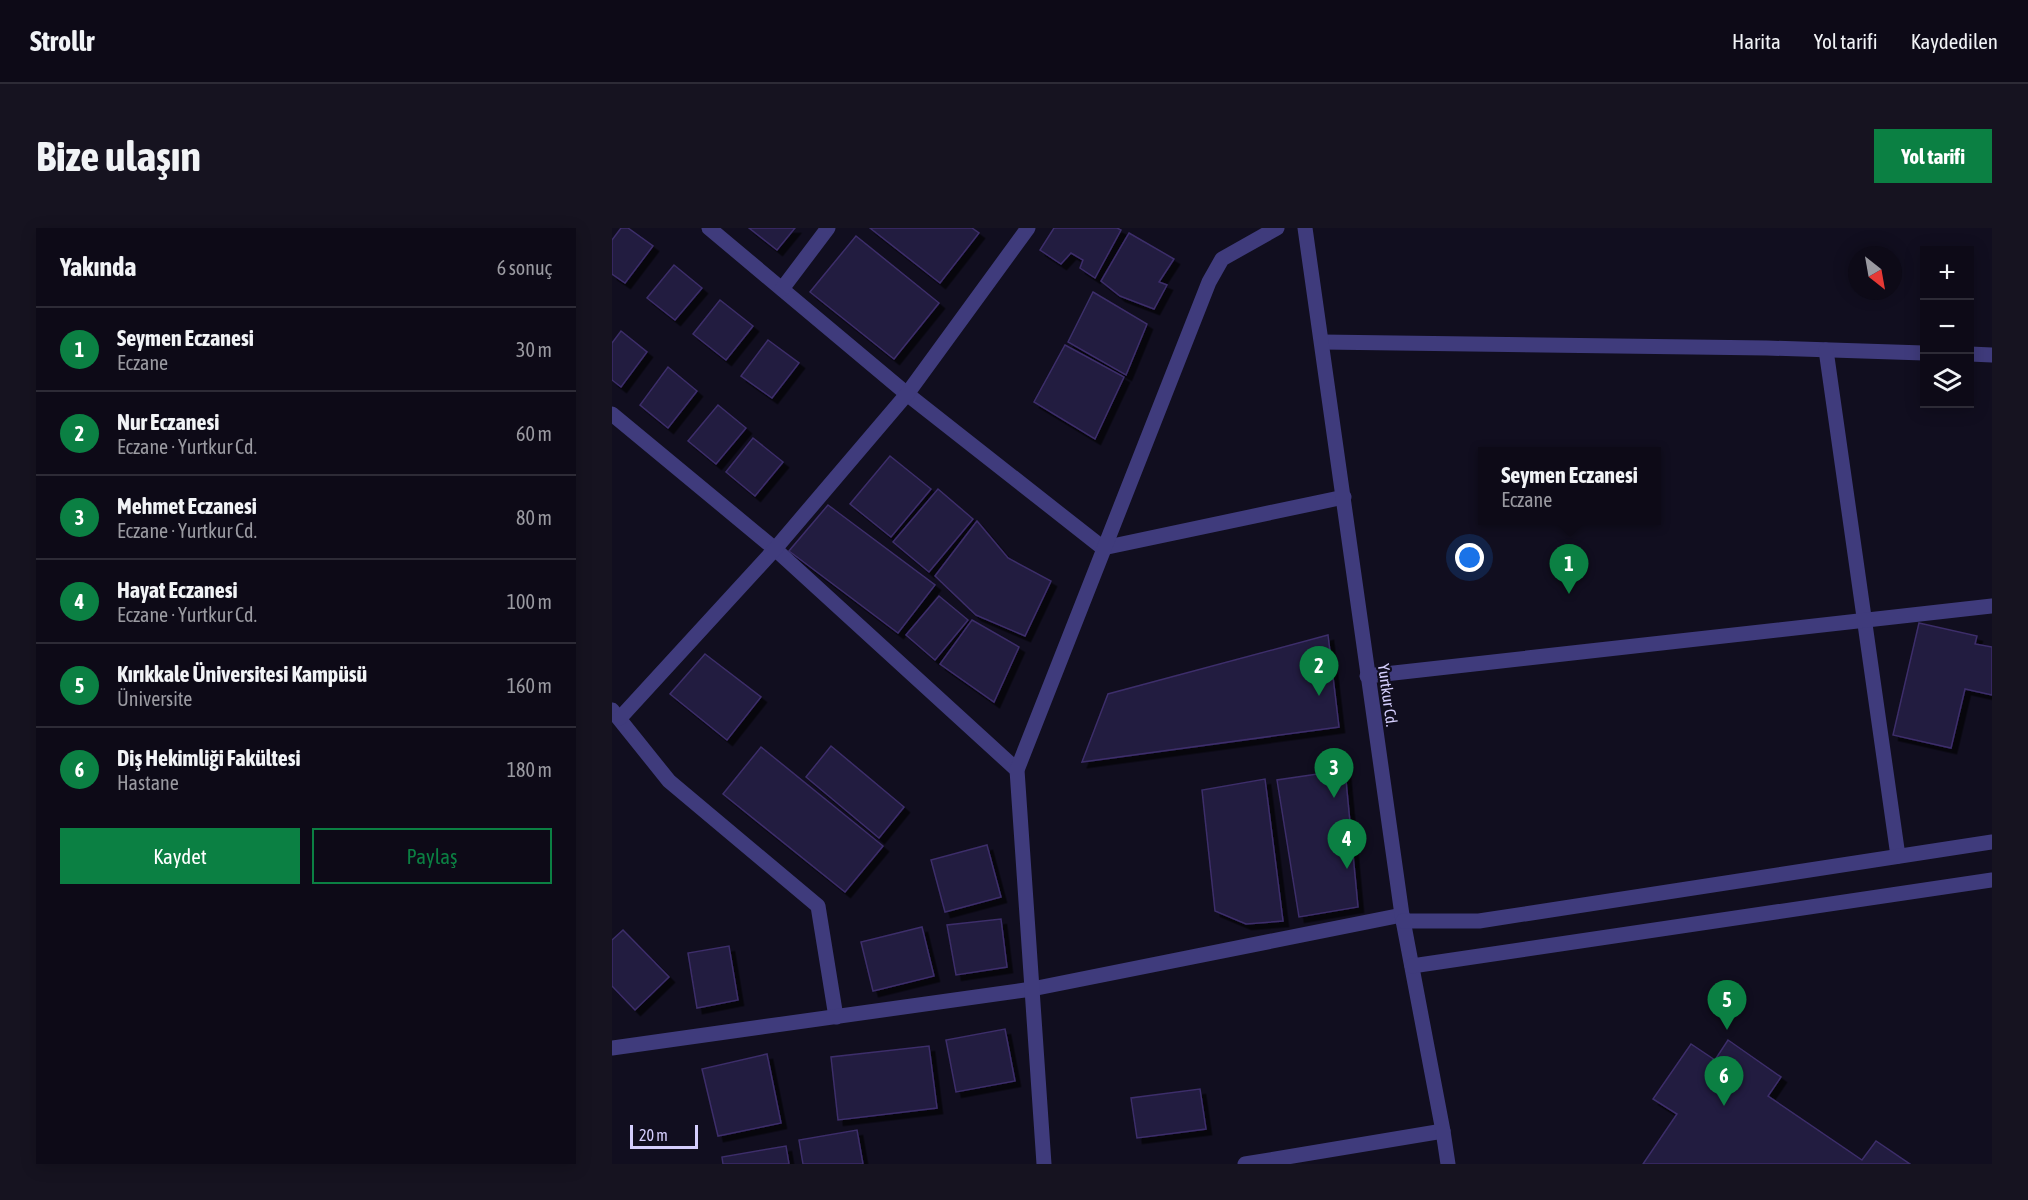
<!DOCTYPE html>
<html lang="tr">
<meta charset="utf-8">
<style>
body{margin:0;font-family:"Asap Condensed",sans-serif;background:#161320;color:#f1f3f6}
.controls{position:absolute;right:18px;top:18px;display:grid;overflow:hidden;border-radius:0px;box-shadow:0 3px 15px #0003}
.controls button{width:54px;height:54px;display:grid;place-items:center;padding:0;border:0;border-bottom:2px solid #2d2b36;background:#0d0a17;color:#f1f3f6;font:30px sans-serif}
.compass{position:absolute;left:1236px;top:18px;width:54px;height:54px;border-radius:50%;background:#0d0a17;box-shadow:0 3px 15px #0003;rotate:149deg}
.scale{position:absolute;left:18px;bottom:15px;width:68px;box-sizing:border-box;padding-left:6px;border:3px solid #d5cefd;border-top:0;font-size:16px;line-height:21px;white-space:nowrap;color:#d5cefd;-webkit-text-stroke:4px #110e1f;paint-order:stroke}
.you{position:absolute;left:858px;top:330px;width:21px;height:21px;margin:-15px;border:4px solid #fff;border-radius:50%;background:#1a73e8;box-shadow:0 0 0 9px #1a73e833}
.badge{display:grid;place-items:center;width:39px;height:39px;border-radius:50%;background:#0b8043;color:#fff;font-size:20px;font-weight:700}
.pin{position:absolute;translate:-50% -50px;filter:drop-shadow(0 2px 3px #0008)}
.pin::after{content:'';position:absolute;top:32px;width:21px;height:18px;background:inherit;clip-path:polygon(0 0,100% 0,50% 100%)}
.popup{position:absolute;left:866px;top:219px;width:183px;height:78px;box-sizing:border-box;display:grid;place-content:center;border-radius:0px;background:#0d0a17;filter:drop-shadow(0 2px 4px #0005);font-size:20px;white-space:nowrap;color:#9a9aa1}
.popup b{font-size:22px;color:#f1f3f6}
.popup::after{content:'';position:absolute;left:50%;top:100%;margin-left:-12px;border:12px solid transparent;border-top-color:#0d0a17}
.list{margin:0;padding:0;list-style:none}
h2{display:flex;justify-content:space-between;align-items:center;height:78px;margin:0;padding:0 24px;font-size:26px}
h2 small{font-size:20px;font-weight:400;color:#9a9aa1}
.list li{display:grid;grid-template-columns:39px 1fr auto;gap:18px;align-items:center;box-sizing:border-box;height:84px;padding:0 24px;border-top:2px solid #2d2b36}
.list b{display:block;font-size:22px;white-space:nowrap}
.list p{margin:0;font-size:20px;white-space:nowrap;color:#9a9aa1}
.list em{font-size:20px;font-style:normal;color:#9a9aa1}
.actions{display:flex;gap:12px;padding:18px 24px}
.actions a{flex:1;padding:14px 0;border:2px solid #0b8043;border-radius:0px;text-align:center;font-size:21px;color:#0b8043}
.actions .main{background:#0b8043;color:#fff}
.icon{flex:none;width:33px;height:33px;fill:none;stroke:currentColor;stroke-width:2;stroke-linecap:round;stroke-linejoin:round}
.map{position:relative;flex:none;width:1380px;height:936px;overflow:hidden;border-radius:0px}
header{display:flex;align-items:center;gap:36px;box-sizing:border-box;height:84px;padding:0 30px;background:#0d0a17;border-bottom:2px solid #2d2b36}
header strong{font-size:28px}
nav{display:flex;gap:33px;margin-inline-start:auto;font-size:21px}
.intro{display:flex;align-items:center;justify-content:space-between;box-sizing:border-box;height:144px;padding:0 36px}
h1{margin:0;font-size:42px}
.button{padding:15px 27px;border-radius:0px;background:#0b8043;color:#fff;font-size:21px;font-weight:700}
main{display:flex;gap:36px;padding:0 36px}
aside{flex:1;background:#0d0a17;border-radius:0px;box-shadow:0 3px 15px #0003}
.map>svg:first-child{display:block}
.building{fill:#231b3f;stroke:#3c2e6a;stroke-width:1.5;filter:url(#shadow)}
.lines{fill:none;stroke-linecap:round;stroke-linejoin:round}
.minor{stroke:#3f3b7c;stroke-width:15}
.tertiary{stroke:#3f3b7c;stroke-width:15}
.labels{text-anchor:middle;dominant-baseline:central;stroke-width:4.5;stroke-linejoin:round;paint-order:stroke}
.street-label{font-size:16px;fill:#d5cefd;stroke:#110e1f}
</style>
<header>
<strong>Strollr</strong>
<nav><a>Harita</a><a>Yol tarifi</a><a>Kaydedilen</a></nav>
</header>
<div class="intro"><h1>Bize ulaşın</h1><a class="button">Yol tarifi</a></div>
<main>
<aside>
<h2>Yakında<small>6 sonuç</small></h2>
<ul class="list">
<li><span class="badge">1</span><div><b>Seymen Eczanesi</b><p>Eczane</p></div><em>30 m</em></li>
<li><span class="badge">2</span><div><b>Nur Eczanesi</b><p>Eczane · Yurtkur Cd.</p></div><em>60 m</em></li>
<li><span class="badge">3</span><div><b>Mehmet Eczanesi</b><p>Eczane · Yurtkur Cd.</p></div><em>80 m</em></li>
<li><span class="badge">4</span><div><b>Hayat Eczanesi</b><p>Eczane · Yurtkur Cd.</p></div><em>100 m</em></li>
<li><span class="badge">5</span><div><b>Kırıkkale Üniversitesi Kampüsü</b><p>Üniversite</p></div><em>160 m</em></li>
<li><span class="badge">6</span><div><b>Diş Hekimliği Fakültesi</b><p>Hastane</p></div><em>180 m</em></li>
</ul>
<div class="actions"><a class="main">Kaydet</a><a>Paylaş</a></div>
</aside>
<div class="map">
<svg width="1380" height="936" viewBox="0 0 1380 936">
<defs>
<filter id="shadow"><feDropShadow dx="5.5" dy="5.5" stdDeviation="0" flood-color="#0009"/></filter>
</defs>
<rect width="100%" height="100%" fill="#110e1f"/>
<!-- building -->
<g class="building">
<polygon points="9,0 16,0 41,18 13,55 0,46 0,12"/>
<polygon points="137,0 183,0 165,22"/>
<polygon points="258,0 360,0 367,5 328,55"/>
<polygon points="442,0 505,0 509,2 483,50 468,40 471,32 459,25 449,36 428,22"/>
<polygon points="517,5 562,31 547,54 555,57 542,81 508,68 489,53"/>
<polygon points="244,8 327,75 282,131 198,64"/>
<polygon points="62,37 90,60 63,92 35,70"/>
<polygon points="481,64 535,96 514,147 456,114"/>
<polygon points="108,72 141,98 114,132 81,106"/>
<polygon points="9,103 35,124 9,159 0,152 0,115"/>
<polygon points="156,112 187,135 160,170 129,148"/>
<polygon points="453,117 512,149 483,211 422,174"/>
<polygon points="56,139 85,163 56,200 28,177"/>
<polygon points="106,177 134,200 104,236 76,213"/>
<polygon points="141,210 171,234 143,268 114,244"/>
<polygon points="278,228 319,261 279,309 238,276"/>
<polygon points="326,261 361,291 317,344 281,314"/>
<polygon points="216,277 323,357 286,405 177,323"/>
<polygon points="365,293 396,330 439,353 413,408 364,387 323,348"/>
<polygon points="327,368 356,392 323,432 294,407"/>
<polygon points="360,392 407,419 382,474 328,436"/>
<polygon points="1307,395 1365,408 1363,416 1380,419 1380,467 1353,461 1339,520 1281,507"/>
<polygon points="716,407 727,499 470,534 496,466"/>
<polygon points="93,426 149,469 115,512 58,466"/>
<polygon points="219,518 292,579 267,610 194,549"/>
<polygon points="149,519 271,618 233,664 111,566"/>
<polygon points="733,542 746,679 687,689 665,552"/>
<polygon points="653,551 671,693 634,696 603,683 590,562"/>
<polygon points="375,617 389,669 333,684 319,632"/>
<polygon points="389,691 395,739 344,747 335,697"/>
<polygon points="310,699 322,748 261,763 249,714"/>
<polygon points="11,702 57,749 23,782 0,758 0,712"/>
<polygon points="117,718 126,772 85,780 76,725"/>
<polygon points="393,801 403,853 344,864 334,812"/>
<polygon points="1116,812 1169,849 1156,868 1250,932 1264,913 1298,936 1031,936 1065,886 1041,871 1079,816 1103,832"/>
<polygon points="317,818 325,880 226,892 219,829"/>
<polygon points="155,826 169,895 106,908 90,841"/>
<polygon points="588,861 594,901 525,910 519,870"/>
<polygon points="245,902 251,936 191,936 187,912"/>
<polygon points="174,918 177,936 111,936 110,929"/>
</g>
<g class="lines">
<!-- minor -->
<g class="minor">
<polyline points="97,0 295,166 491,320 732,269"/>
<polyline points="170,61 216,0"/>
<polyline points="710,114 1155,120 1312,125"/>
<polyline points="1214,122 1286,628"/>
<polyline points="1358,126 1380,127"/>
<polyline points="0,186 163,321 405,542"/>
<polyline points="755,448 1380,378"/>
<polyline points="0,482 57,553 206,678 224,789"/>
<polyline points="8,490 163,321 295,166 416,0"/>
<polyline points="0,820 420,761 790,687"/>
<polyline points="432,936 405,542 597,54 610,31 665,0"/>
<polyline points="633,936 831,903"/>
</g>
<!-- tertiary -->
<g class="tertiary">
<polyline points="693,0 790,687 831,903 836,936"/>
<polyline points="791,693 867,693 1380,614"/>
<polyline points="800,738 1380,652"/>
</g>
</g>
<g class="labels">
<!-- street labels -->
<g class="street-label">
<text transform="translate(776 467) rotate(82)">Yurtkur Cd.</text>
</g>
</g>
</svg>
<div class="controls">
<button>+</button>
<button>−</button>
<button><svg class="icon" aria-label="layers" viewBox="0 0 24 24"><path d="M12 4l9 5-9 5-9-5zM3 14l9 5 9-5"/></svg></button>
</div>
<svg class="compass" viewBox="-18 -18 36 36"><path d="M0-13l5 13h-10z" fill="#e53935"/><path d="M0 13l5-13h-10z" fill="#9a9aa1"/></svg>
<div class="scale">20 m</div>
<div class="you"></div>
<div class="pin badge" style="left:957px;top:366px">1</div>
<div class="popup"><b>Seymen Eczanesi</b>Eczane</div>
<div class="pin badge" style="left:707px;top:468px">2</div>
<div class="pin badge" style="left:722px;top:570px">3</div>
<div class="pin badge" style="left:735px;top:641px">4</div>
<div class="pin badge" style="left:1115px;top:802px">5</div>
<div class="pin badge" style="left:1112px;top:878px">6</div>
</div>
</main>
